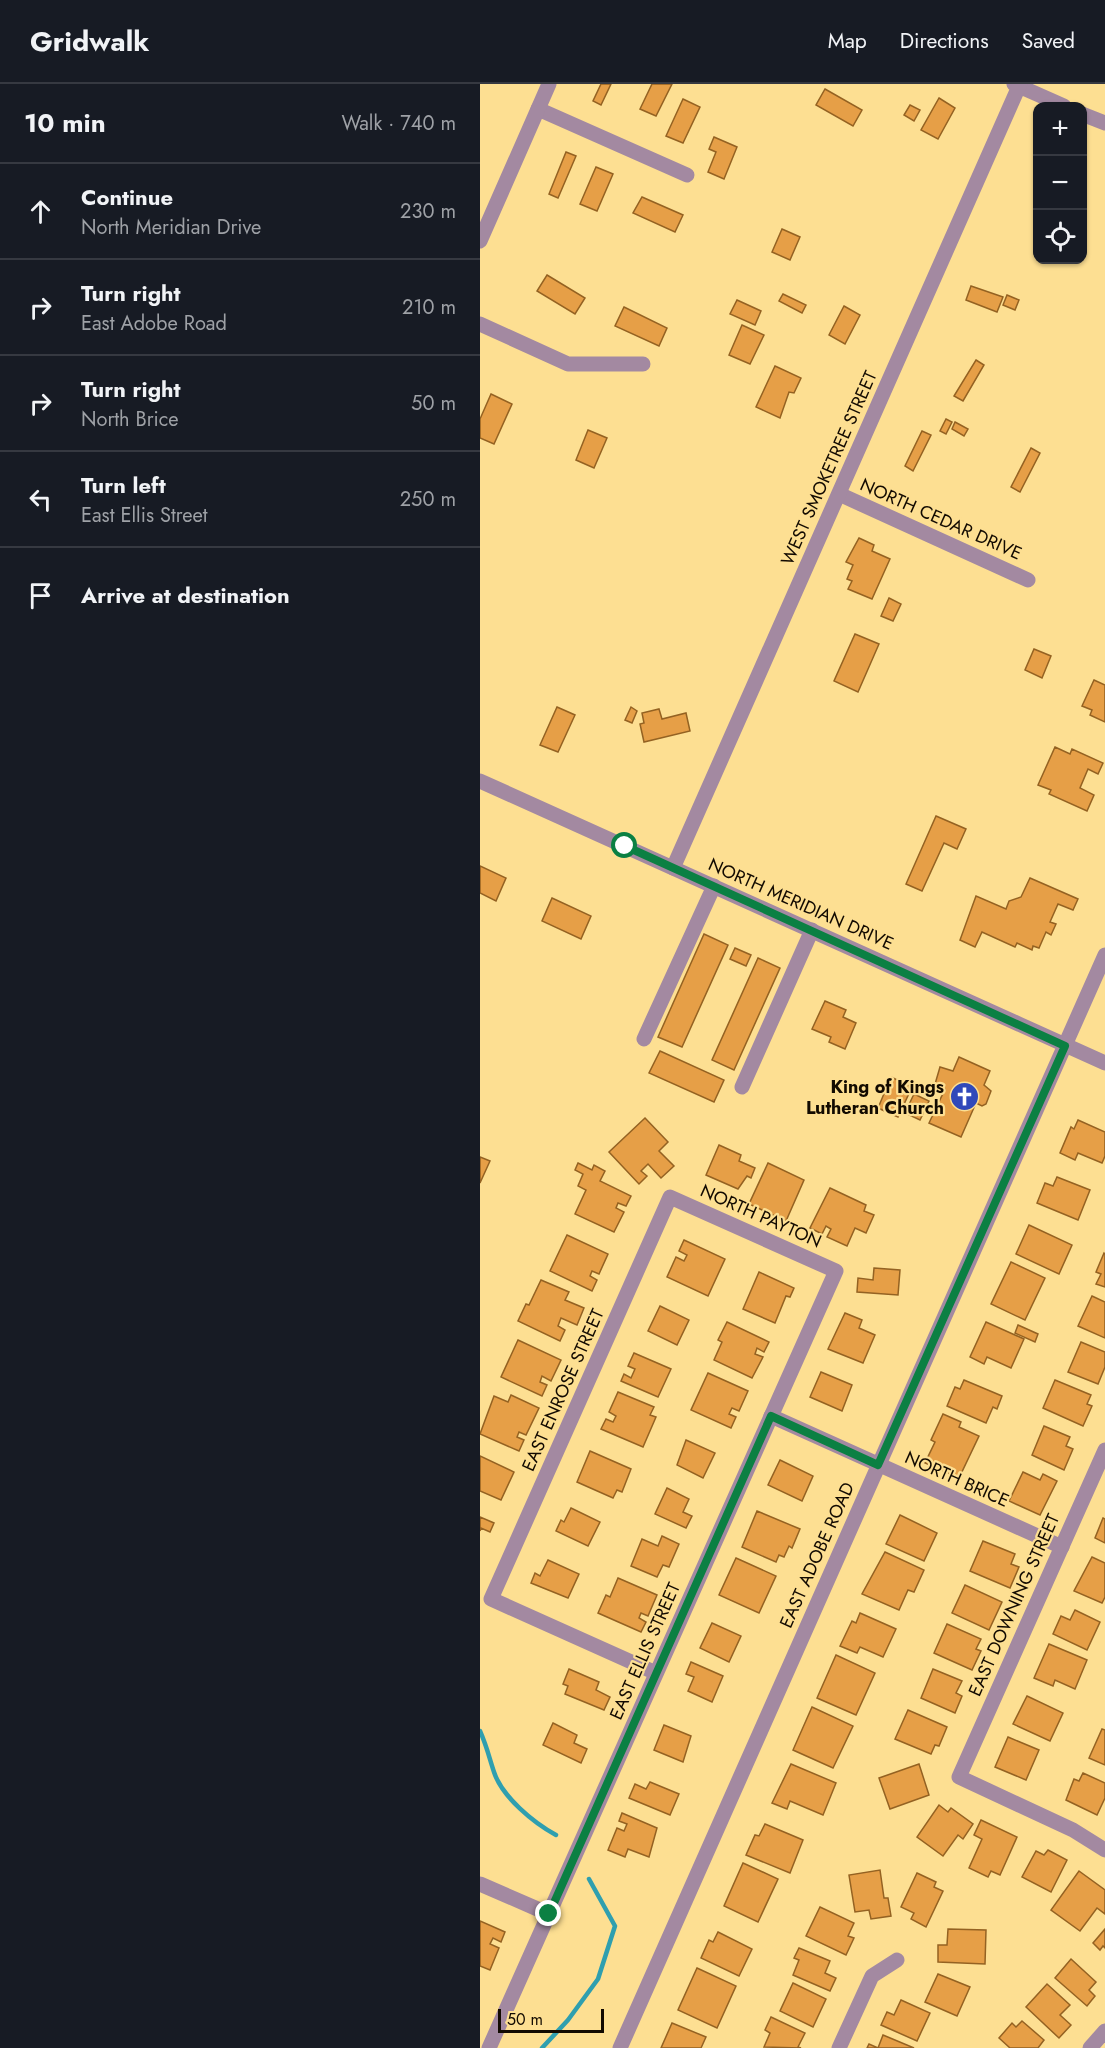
<!DOCTYPE html>
<meta charset="utf-8">
<style>
body{margin:0;font-family:Jost,sans-serif;background:#242831;color:#f1f3f6}
.controls{position:absolute;right:18px;top:18px;display:grid;overflow:hidden;border-radius:12px;box-shadow:0 2px 4px #0004}
.controls button{width:54px;height:54px;display:grid;place-items:center;padding:0;border:0;border-bottom:2px solid #363941;background:#171b24;color:#f1f3f6;font:30px sans-serif}
.scale{position:absolute;left:18px;bottom:15px;width:106px;box-sizing:border-box;padding-left:6px;border:3px solid #120a00;border-top:0;font-size:16px;line-height:21px;white-space:nowrap;color:#120a00;-webkit-text-stroke:4px #fddf92;paint-order:stroke}
.stop{position:absolute;width:18px;height:18px;margin:-14px;border:4px solid #0b8043;border-radius:50%;background:#fff}
.stop.end{background:#0b8043;border-color:#fff;box-shadow:0 2px 6px #0008}
.list{margin:0;padding:0;list-style:none}
h2{display:flex;justify-content:space-between;align-items:center;height:78px;margin:0;padding:0 24px;font-size:26px}
h2 small{font-size:20px;font-weight:400;color:#9ea1a6}
.list li{display:grid;grid-template-columns:39px 1fr auto;gap:18px;align-items:center;box-sizing:border-box;height:96px;padding:0 24px;border-top:2px solid #363941}
.list b{display:block;font-size:22px;white-space:nowrap}
.list p{margin:0;font-size:20px;white-space:nowrap;color:#9ea1a6}
.list em{font-size:20px;font-style:normal;color:#9ea1a6}
.icon{flex:none;width:33px;height:33px;fill:none;stroke:currentColor;stroke-width:2;stroke-linecap:round;stroke-linejoin:round}
.map{position:relative;flex:none;width:625px;height:1964px;overflow:hidden}
header{display:flex;align-items:center;gap:36px;box-sizing:border-box;height:84px;padding:0 30px;background:#171b24;border-bottom:2px solid #363941}
header strong{font-size:28px}
nav{display:flex;gap:33px;margin-inline-start:auto;font-size:21px}
main{display:flex}
aside{flex:1;background:#171b24}
.map>svg:first-child{display:block}
.lines{fill:none;stroke-linecap:round;stroke-linejoin:round}
.stream{stroke:#2f9faf;stroke-width:4.5}
.building{fill:#e69f47;stroke:#946222;stroke-width:1.5}
.minor{stroke:#a389a1;stroke-width:15}
.route{stroke:#0b8043;stroke-width:8}
.labels{text-anchor:middle;dominant-baseline:central;stroke-width:4.5;stroke-linejoin:round;paint-order:stroke}
.street-label{font-size:18px;fill:#120a00;stroke:#fddf92}
.poi-label{font-size:18px;font-weight:bold;fill:#120a00;stroke:#fddf92;text-anchor:end}
</style>
<header>
<strong>Gridwalk</strong>
<nav><a>Map</a><a>Directions</a><a>Saved</a></nav>
</header>
<main>
<aside>
<h2>10 min<small>Walk · 740 m</small></h2>
<ul class="list">
<li><svg class="icon" aria-label="ahead" viewBox="0 0 24 24"><path d="M12 20V5M6 11l6-6 6 6"/></svg><div><b>Continue</b><p>North Meridian Drive</p></div><em>230 m</em></li>
<li><svg class="icon" aria-label="right" viewBox="0 0 24 24"><path d="M7 20v-9h11M14 6l5 5-5 5"/></svg><div><b>Turn right</b><p>East Adobe Road</p></div><em>210 m</em></li>
<li><svg class="icon" aria-label="right" viewBox="0 0 24 24"><path d="M7 20v-9h11M14 6l5 5-5 5"/></svg><div><b>Turn right</b><p>North Brice</p></div><em>50 m</em></li>
<li><svg class="icon" aria-label="left" viewBox="0 0 24 24"><path d="M17 20v-9H6M10 6l-5 5 5 5"/></svg><div><b>Turn left</b><p>East Ellis Street</p></div><em>250 m</em></li>
<li><svg class="icon" aria-label="arrive" viewBox="0 0 24 24"><path d="M6 21V4h12l-3 4 3 4H6"/></svg><div><b>Arrive at destination</b></div></li>
</ul>
</aside>
<div class="map">
<svg width="625" height="1964" viewBox="0 0 625 1964">
<rect width="100%" height="100%" fill="#fddf92"/>
<g class="lines">
<!-- stream -->
<g class="stream">
<path d="M0,1647C7,1663 9,1673 14,1688C22,1713 54,1739 76,1751"/>
<polyline points="62,1964 88,1936 118,1895 135,1842 109,1795"/>
</g>
</g>
<!-- building -->
<g class="building">
<polygon points="121,0 131,0 121,21 113,17"/>
<polygon points="172,0 192,0 176,32 160,25"/>
<polygon points="345,5 382,26 373,42 336,21"/>
<polygon points="459,14 475,24 458,55 441,46"/>
<polygon points="203,15 220,23 203,59 186,52"/>
<polygon points="430,21 440,26 434,37 424,31"/>
<polygon points="234,53 257,63 244,95 228,88 236,68 229,65"/>
<polygon points="86,68 96,72 78,114 69,110"/>
<polygon points="116,83 133,90 117,127 100,120"/>
<polygon points="162,113 203,131 195,148 153,129"/>
<polygon points="302,145 320,153 310,176 292,168"/>
<polygon points="67,191 105,214 95,230 57,207"/>
<polygon points="491,202 523,213 517,228 486,216"/>
<polygon points="303,210 326,221 322,229 299,217"/>
<polygon points="527,211 539,216 535,226 523,221"/>
<polygon points="257,216 281,227 275,241 250,230"/>
<polygon points="364,222 380,231 365,260 349,251"/>
<polygon points="144,223 187,244 179,262 135,242"/>
<polygon points="262,241 284,251 270,280 249,271"/>
<polygon points="496,276 504,281 483,317 474,312"/>
<polygon points="295,282 321,294 314,309 309,308 300,334 276,323"/>
<polygon points="11,310 32,320 14,360 0,354 0,335"/>
<polygon points="466,335 472,338 466,350 460,347"/>
<polygon points="475,338 488,345 484,352 472,345"/>
<polygon points="108,346 127,354 114,384 96,376"/>
<polygon points="442,347 451,351 433,387 425,382"/>
<polygon points="551,364 560,369 540,408 531,403"/>
<polygon points="379,454 394,461 392,467 410,475 392,515 368,505 372,497 367,495 373,481 366,478"/>
<polygon points="409,514 421,520 413,537 401,532"/>
<polygon points="375,550 399,560 378,608 354,597"/>
<polygon points="554,565 571,572 562,594 545,586"/>
<polygon points="614,596 625,601 625,638 610,631 612,626 602,622"/>
<polygon points="77,623 95,631 78,668 60,661"/>
<polygon points="151,623 157,627 152,639 145,636"/>
<polygon points="179,625 182,635 206,629 210,647 164,658 160,640 164,639 162,629"/>
<polygon points="575,663 590,670 592,665 623,679 618,690 608,685 600,704 614,711 607,727 569,710 571,706 558,701"/>
<polygon points="456,732 486,745 477,765 464,759 442,807 426,800"/>
<polygon points="0,782 26,794 16,817 0,809"/>
<polygon points="550,794 598,815 593,826 578,820 570,838 576,840 571,851 566,848 559,864 553,862 552,866 537,859 535,863 502,848 495,863 480,856 496,812 526,825 529,817 541,813"/>
<polygon points="72,814 111,832 101,855 62,837"/>
<polygon points="224,850 248,861 202,963 178,953"/>
<polygon points="255,864 271,871 266,882 250,875"/>
<polygon points="278,874 300,884 254,986 232,976"/>
<polygon points="345,917 366,926 363,933 376,939 365,965 349,958 351,953 332,945"/>
<polygon points="180,967 244,996 234,1018 169,989"/>
<polygon points="479,973 510,987 504,1001 511,1007 506,1020 502,1022 496,1019 481,1053 449,1039 465,1005 455,1000 460,983 473,987"/>
<polygon points="411,993 432,1003 418,1033 398,1024"/>
<polygon points="434,1010 449,1017 440,1036 425,1029"/>
<polygon points="165,1034 188,1058 179,1067 194,1082 181,1094 168,1080 161,1087 167,1092 159,1100 129,1068"/>
<polygon points="598,1036 625,1048 625,1072 622,1079 598,1069 595,1076 580,1069 591,1043 594,1045"/>
<polygon points="239,1061 261,1071 259,1077 275,1084 271,1094 267,1092 258,1105 226,1091"/>
<polygon points="0,1073 10,1077 0,1099"/>
<polygon points="98,1079 112,1086 114,1081 125,1087 120,1097 151,1112 146,1122 138,1119 136,1124 144,1128 134,1148 95,1130 106,1106 98,1102 103,1090 95,1086"/>
<polygon points="288,1079 324,1096 306,1137 269,1120"/>
<polygon points="577,1093 610,1106 598,1136 557,1119 565,1099 573,1102"/>
<polygon points="350,1104 386,1121 384,1127 394,1131 386,1149 375,1144 367,1162 347,1153 351,1145 346,1142 342,1150 330,1144"/>
<polygon points="549,1141 592,1161 579,1190 536,1170"/>
<polygon points="87,1151 128,1170 119,1190 112,1187 110,1192 117,1196 112,1207 70,1187"/>
<polygon points="204,1156 245,1175 228,1212 187,1193 196,1173 204,1177 207,1171 199,1167"/>
<polygon points="624,1169 625,1170 625,1203 616,1200 621,1190 616,1188"/>
<polygon points="531,1178 565,1194 545,1236 511,1220"/>
<polygon points="394,1184 420,1186 418,1211 377,1208 378,1194 393,1196"/>
<polygon points="279,1188 314,1204 310,1213 306,1212 295,1239 263,1225"/>
<polygon points="61,1196 89,1208 85,1216 104,1224 97,1241 81,1234 78,1242 85,1246 80,1257 38,1237 46,1220 49,1221"/>
<polygon points="612,1212 625,1218 625,1254 598,1242"/>
<polygon points="180,1222 209,1236 197,1261 168,1247"/>
<polygon points="365,1229 382,1236 379,1244 395,1251 383,1279 348,1265"/>
<polygon points="247,1238 289,1258 284,1268 277,1264 275,1270 283,1273 272,1294 234,1276 242,1258 238,1256"/>
<polygon points="506,1238 544,1255 531,1284 507,1273 504,1280 490,1273"/>
<polygon points="538,1241 558,1250 555,1258 535,1249"/>
<polygon points="38,1256 81,1276 71,1297 62,1292 60,1298 67,1301 62,1312 21,1293"/>
<polygon points="601,1258 625,1268 625,1283 618,1300 588,1288"/>
<polygon points="154,1269 191,1285 178,1313 141,1297 144,1290 151,1294 155,1285 148,1282"/>
<polygon points="341,1288 372,1301 362,1327 330,1313"/>
<polygon points="228,1289 268,1307 259,1327 252,1324 249,1330 256,1333 251,1344 211,1326"/>
<polygon points="484,1296 522,1312 517,1325 513,1323 506,1339 467,1322 475,1303 480,1305"/>
<polygon points="575,1296 611,1311 607,1320 612,1322 603,1342 563,1324"/>
<polygon points="138,1308 174,1323 170,1331 176,1333 163,1363 121,1345 126,1335 133,1338 136,1332 129,1328"/>
<polygon points="31,1311 59,1324 46,1351 39,1348 37,1353 44,1356 39,1367 0,1350 14,1312 28,1318"/>
<polygon points="463,1330 481,1338 479,1343 499,1352 479,1394 445,1379 455,1358 451,1356"/>
<polygon points="564,1342 590,1353 586,1362 593,1365 584,1386 552,1371"/>
<polygon points="206,1356 235,1369 223,1394 197,1381"/>
<polygon points="110,1367 151,1385 142,1408 137,1406 133,1414 97,1398"/>
<polygon points="0,1372 34,1388 21,1416 0,1407"/>
<polygon points="300,1376 333,1392 322,1417 288,1401"/>
<polygon points="543,1388 560,1396 563,1390 577,1397 560,1431 529,1417"/>
<polygon points="187,1404 209,1415 203,1428 212,1432 206,1444 175,1430"/>
<polygon points="91,1424 120,1438 108,1462 76,1447 81,1436 84,1438"/>
<polygon points="277,1427 320,1445 312,1464 309,1462 304,1473 299,1471 296,1478 262,1463"/>
<polygon points="420,1431 457,1449 444,1477 406,1460"/>
<polygon points="0,1433 14,1439 10,1448 1,1444 0,1447"/>
<polygon points="623,1434 625,1435 625,1459 615,1454"/>
<polygon points="182,1452 199,1460 189,1483 183,1481 177,1493 151,1482 162,1455 178,1462"/>
<polygon points="503,1457 535,1470 531,1480 539,1483 530,1504 490,1487"/>
<polygon points="405,1468 444,1486 434,1508 428,1506 419,1526 382,1510"/>
<polygon points="612,1473 625,1479 625,1513 622,1519 594,1507"/>
<polygon points="256,1474 296,1492 279,1529 239,1511"/>
<polygon points="68,1476 99,1490 88,1514 51,1499 55,1489 60,1492"/>
<polygon points="138,1494 177,1511 168,1532 161,1529 159,1534 166,1538 161,1548 118,1529 126,1511 130,1513"/>
<polygon points="485,1501 522,1518 509,1546 472,1529"/>
<polygon points="595,1526 620,1538 607,1566 573,1550 581,1532 590,1536"/>
<polygon points="380,1529 416,1545 403,1573 380,1563 377,1569 360,1562 372,1537 376,1539"/>
<polygon points="232,1539 261,1552 249,1578 220,1564"/>
<polygon points="467,1540 501,1555 496,1565 501,1567 492,1586 454,1569"/>
<polygon points="569,1560 607,1576 595,1605 575,1596 573,1602 554,1594"/>
<polygon points="356,1571 395,1589 376,1631 337,1614"/>
<polygon points="211,1578 243,1592 232,1618 208,1607 214,1593 206,1590"/>
<polygon points="89,1585 119,1598 116,1606 130,1613 124,1626 85,1610 88,1602 83,1600"/>
<polygon points="453,1585 482,1597 476,1609 482,1612 475,1629 441,1614"/>
<polygon points="547,1612 583,1629 570,1657 533,1640"/>
<polygon points="332,1623 373,1642 353,1684 313,1666"/>
<polygon points="428,1626 467,1643 459,1662 455,1661 451,1670 415,1655"/>
<polygon points="73,1639 97,1651 94,1659 107,1665 101,1679 63,1661"/>
<polygon points="184,1641 211,1652 203,1678 174,1666"/>
<polygon points="622,1645 625,1646 625,1681 609,1674"/>
<polygon points="528,1653 559,1666 546,1696 515,1683"/>
<polygon points="311,1680 356,1699 343,1731 310,1717 307,1725 292,1719"/>
<polygon points="439,1680 449,1711 410,1725 399,1694"/>
<polygon points="603,1689 625,1699 625,1714 617,1731 586,1716 594,1695 599,1697"/>
<polygon points="170,1698 199,1710 190,1731 149,1714 155,1700 166,1705"/>
<polygon points="459,1721 468,1728 471,1724 493,1740 483,1755 478,1751 463,1772 437,1753"/>
<polygon points="142,1729 177,1744 169,1773 148,1765 145,1773 128,1766 137,1744 144,1747 147,1740 139,1737"/>
<polygon points="501,1736 537,1753 520,1791 511,1787 508,1793 489,1784 502,1755 494,1751"/>
<polygon points="285,1740 323,1756 310,1789 266,1771 275,1751 279,1752"/>
<polygon points="568,1766 587,1776 571,1808 542,1793 556,1767 564,1771"/>
<polygon points="263,1779 298,1795 278,1838 244,1822"/>
<polygon points="400,1786 404,1814 408,1814 411,1832 391,1835 389,1826 375,1828 369,1791"/>
<polygon points="599,1787 625,1806 625,1830 617,1824 600,1847 571,1826"/>
<polygon points="437,1789 456,1798 454,1803 463,1807 446,1843 431,1835 434,1829 421,1823"/>
<polygon points="340,1823 374,1839 368,1852 374,1854 366,1871 326,1852"/>
<polygon points="0,1837 25,1848 21,1858 13,1854 10,1860 19,1864 10,1886 0,1882"/>
<polygon points="468,1845 506,1846 505,1880 458,1878 458,1861 467,1861"/>
<polygon points="625,1845 625,1864 623,1862 620,1866 613,1859"/>
<polygon points="238,1848 272,1865 259,1892 221,1874 229,1856 233,1858"/>
<polygon points="319,1864 350,1877 345,1889 356,1894 350,1907 313,1891 319,1876 314,1874"/>
<polygon points="591,1875 616,1898 609,1906 615,1912 607,1922 575,1894"/>
<polygon points="217,1884 256,1902 237,1944 198,1926"/>
<polygon points="458,1890 490,1903 477,1932 445,1918"/>
<polygon points="313,1899 346,1915 333,1943 300,1927"/>
<polygon points="567,1900 590,1921 580,1931 591,1941 579,1954 546,1923"/>
<polygon points="421,1916 450,1929 437,1957 401,1941 407,1928 414,1931"/>
<polygon points="291,1933 325,1949 318,1963 321,1964 284,1963 290,1949 285,1946"/>
<polygon points="542,1937 564,1956 558,1964 530,1964 519,1954 532,1939 536,1943"/>
<polygon points="192,1939 226,1953 221,1964 181,1964"/>
<polygon points="403,1951 434,1964 387,1964 389,1960 398,1964"/>
</g>
<g class="lines">
<!-- minor -->
<g class="minor">
<polyline points="534,0 584,22"/>
<polyline points="58,25 207,91"/>
<polyline points="602,30 625,39"/>
<polyline points="0,157 69,0"/>
<polyline points="0,240 88,280 163,280"/>
<polyline points="359,410 548,496"/>
<polyline points="0,697 625,979"/>
<polyline points="193,784 540,0"/>
<polyline points="164,955 234,802"/>
<polyline points="262,1003 332,846"/>
<polyline points="291,1332 582,1463"/>
<polyline points="625,1366 479,1693 593,1746 625,1766"/>
<polyline points="0,1800 69,1830"/>
<polyline points="9,1964 356,1187 190,1113 11,1515 176,1589"/>
<polyline points="140,1964 625,871"/>
<polyline points="359,1964 392,1892 417,1876"/>
<polyline points="610,1964 625,1947"/>
</g>
</g>
<g class="lines">
<!-- route -->
<polyline class="route" points="69,1830 291,1332 398,1381 585,962 145,762"/>
</g>
<!-- icons -->
<defs>
<symbol id="church-disc" viewBox="-11 -11 22 22"><circle r="9.5" fill="#3049ba" stroke="#fddf92"/><path d="M-1.2-6h2.4v3.5h3.3v2.4h-3.3V6h-2.4V-.1h-3.3v-2.4h3.3Z" fill="#fff"/></symbol>
</defs>
<g fill-rule="evenodd">
<use href="#church-disc" x="468" y="996" width="33" height="33"/>
</g>
<g class="labels">
<!-- street labels -->
<g class="street-label">
<text transform="translate(349 384) rotate(-66)">WEST SMOKETREE STREET</text>
<text transform="translate(461 435) rotate(24)">NORTH CEDAR DRIVE</text>
<text transform="translate(321 820) rotate(24)">NORTH MERIDIAN DRIVE</text>
<text transform="translate(281 1132) rotate(24)">NORTH PAYTON</text>
<text transform="translate(83 1306) rotate(-66)">EAST ENROSE STREET</text>
<text transform="translate(477 1395) rotate(24)">NORTH BRICE</text>
<text transform="translate(337 1471) rotate(-66)">EAST ADOBE ROAD</text>
<text transform="translate(534 1521) rotate(-66)">EAST DOWNING STREET</text>
<text transform="translate(165 1567) rotate(-66)">EAST ELLIS STREET</text>
</g>
<!-- poi labels -->
<g class="poi-label">
<text x="464" y="1003">King of Kings<tspan x="464" dy="21">Lutheran Church</tspan></text>
</g>
</g>
</svg>
<div class="controls">
<button>+</button>
<button>−</button>
<button><svg class="icon" aria-label="locate" viewBox="0 0 24 24"><circle cx="12" cy="12" r="6"/><path d="M12 2v4M12 18v4M2 12h4M18 12h4"/></svg></button>
</div>
<div class="scale">50 m</div>
<div class="stop" style="left:145px;top:762px"></div>
<div class="stop end" style="left:69px;top:1830px"></div>
</div>
</main>
